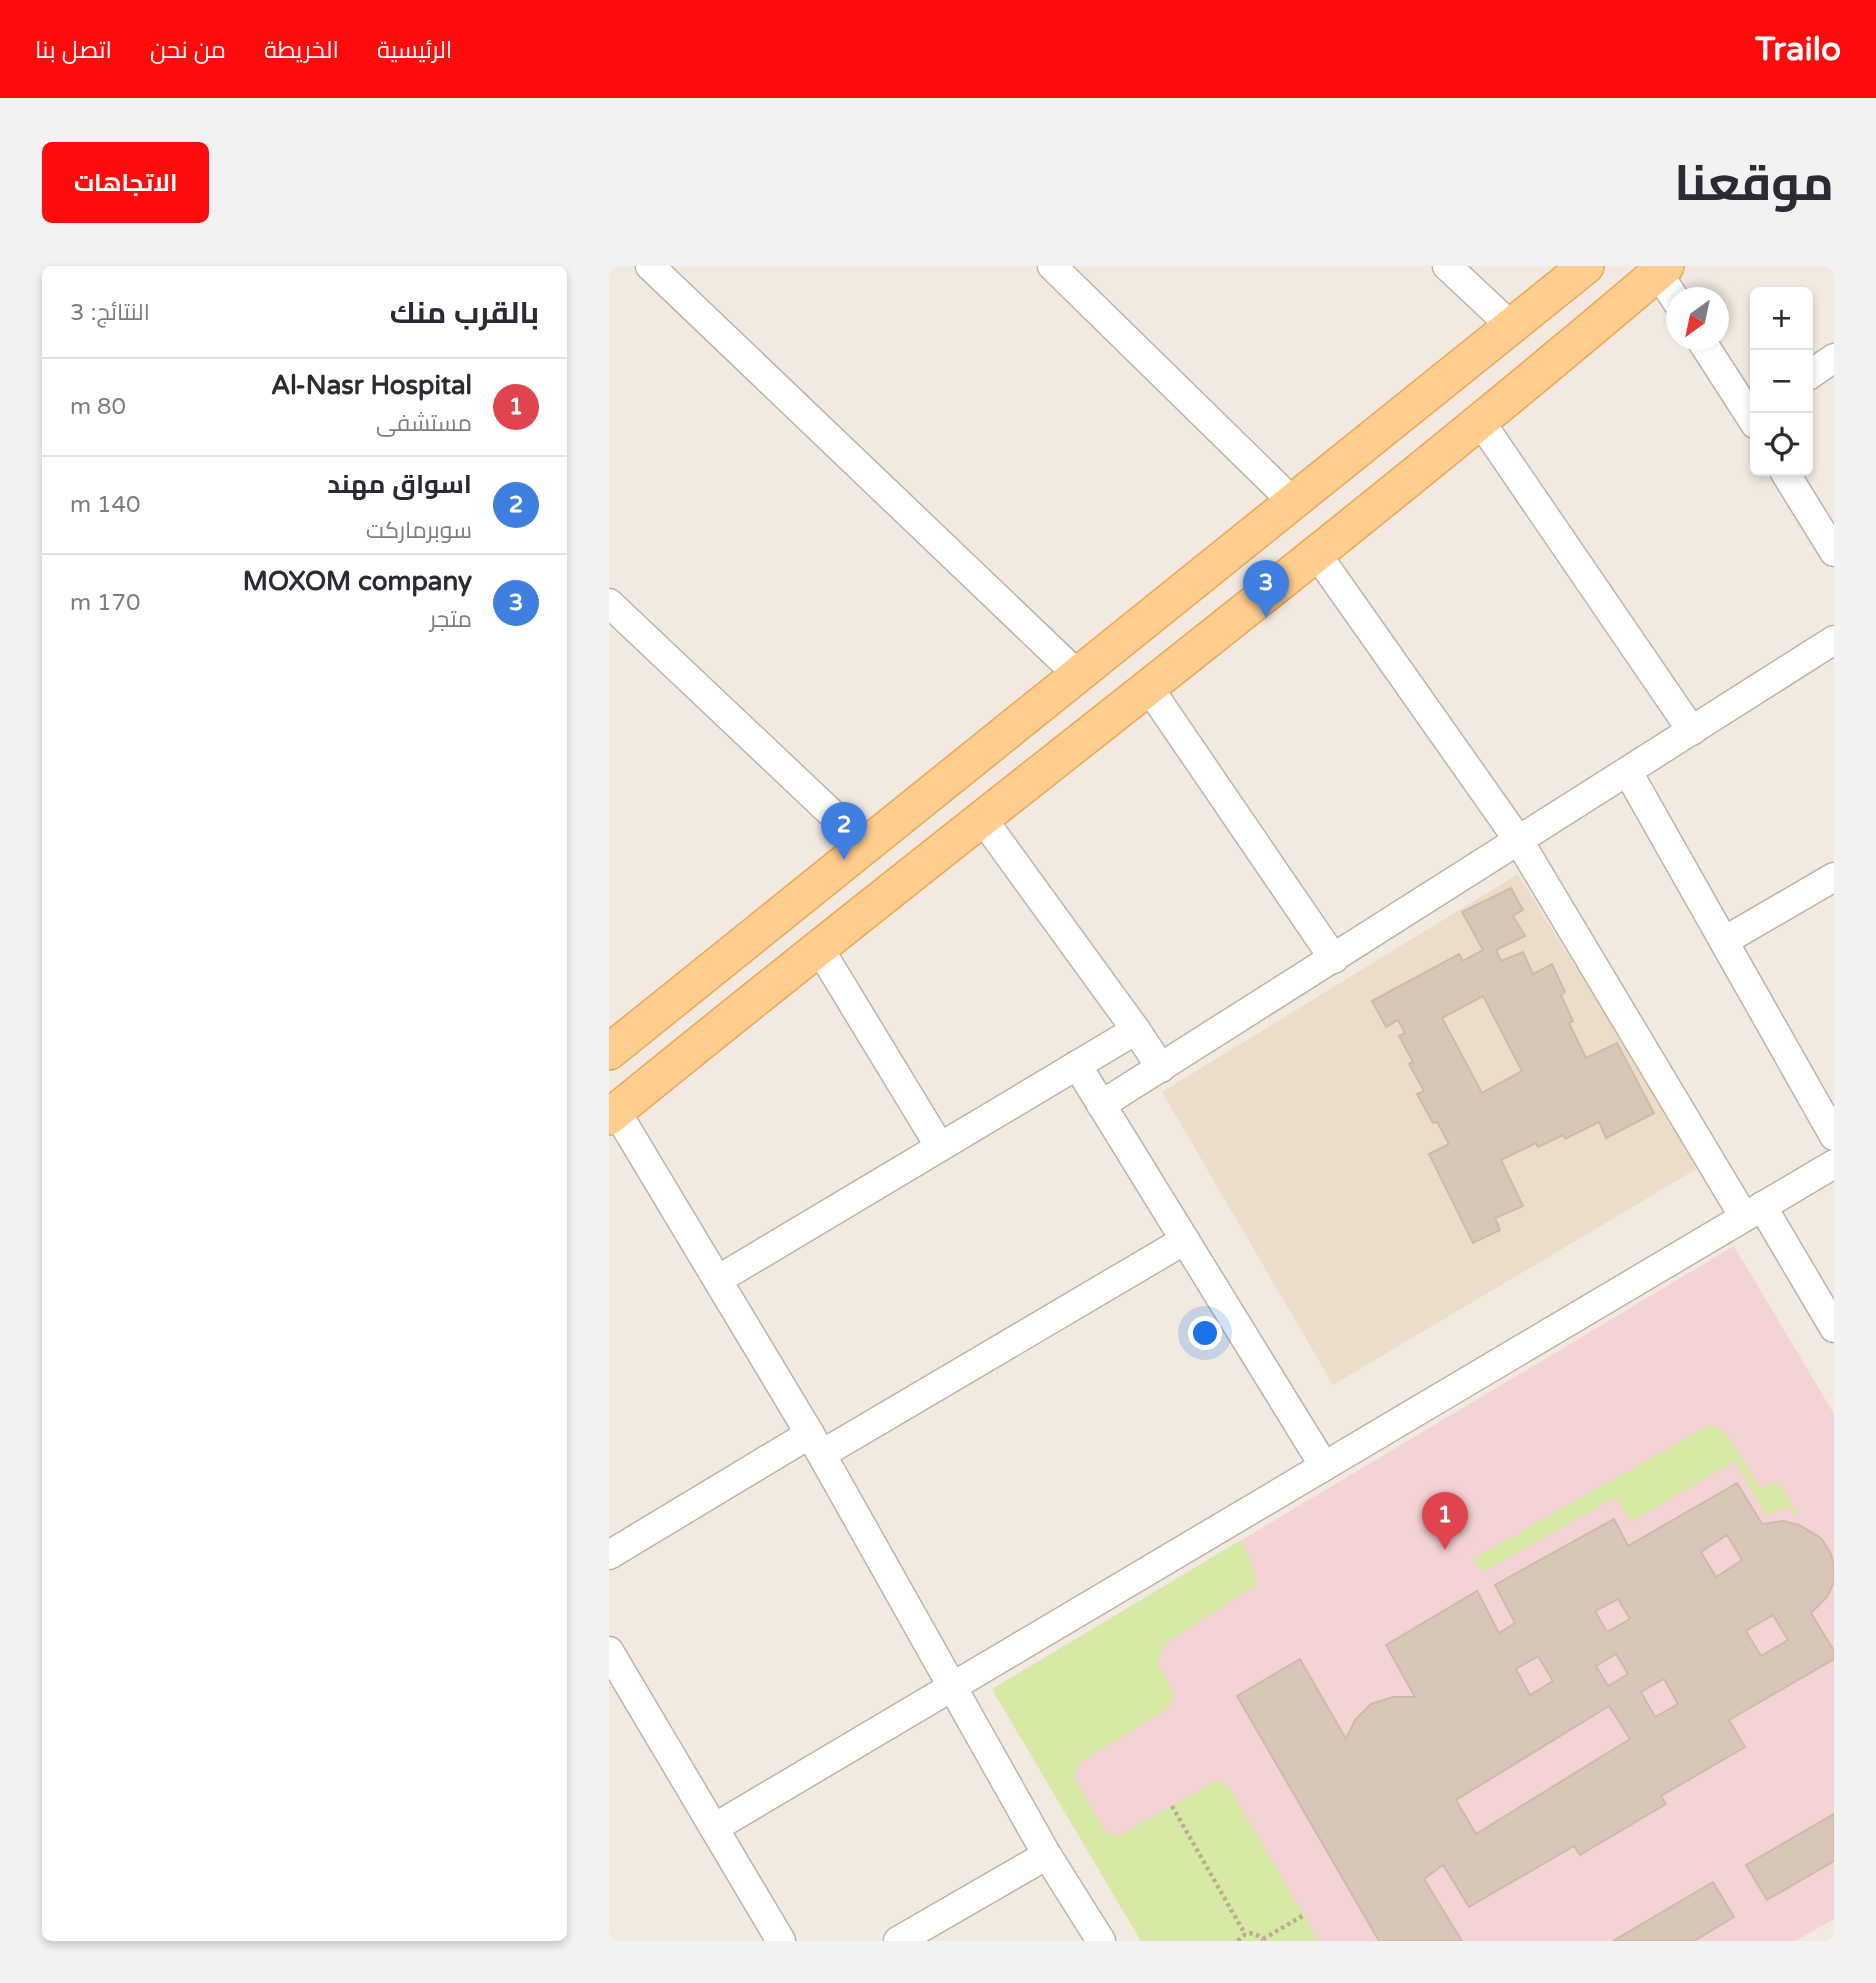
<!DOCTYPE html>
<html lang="ar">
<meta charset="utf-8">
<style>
body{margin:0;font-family:"Varela Round",Cairo,sans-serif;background:#f2f2f3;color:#2b2b33;direction:rtl}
.controls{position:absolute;right:21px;top:21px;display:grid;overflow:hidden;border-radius:10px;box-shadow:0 4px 10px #0003}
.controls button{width:63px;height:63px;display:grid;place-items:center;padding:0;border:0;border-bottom:2px solid #e1e1e2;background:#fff;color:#2b2b33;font:35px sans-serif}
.compass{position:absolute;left:1057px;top:21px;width:63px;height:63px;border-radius:50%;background:#fff;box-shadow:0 4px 10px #0003;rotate:213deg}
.you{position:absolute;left:597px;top:1068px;width:24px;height:24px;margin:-18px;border:5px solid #fff;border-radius:50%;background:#1a73e8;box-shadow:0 0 0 10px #1a73e833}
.badge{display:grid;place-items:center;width:46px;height:46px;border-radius:50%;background:#ff0b0c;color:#fff;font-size:23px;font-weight:700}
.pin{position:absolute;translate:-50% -58px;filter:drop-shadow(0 2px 4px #0008)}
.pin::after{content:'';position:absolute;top:37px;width:24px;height:21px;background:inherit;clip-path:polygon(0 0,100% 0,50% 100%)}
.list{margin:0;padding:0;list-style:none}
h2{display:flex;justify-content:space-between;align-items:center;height:91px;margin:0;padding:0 28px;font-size:30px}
h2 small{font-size:23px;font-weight:400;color:#7c7c81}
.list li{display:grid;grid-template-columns:46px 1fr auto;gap:21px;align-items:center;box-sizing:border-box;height:98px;padding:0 28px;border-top:2px solid #e1e1e2}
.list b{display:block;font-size:26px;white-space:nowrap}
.list p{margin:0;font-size:23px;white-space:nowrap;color:#7c7c81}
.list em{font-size:23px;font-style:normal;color:#7c7c81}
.icon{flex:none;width:38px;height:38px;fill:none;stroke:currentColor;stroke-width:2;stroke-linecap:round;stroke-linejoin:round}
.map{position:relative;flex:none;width:1225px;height:1675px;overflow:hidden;direction:ltr;border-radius:10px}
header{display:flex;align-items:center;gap:42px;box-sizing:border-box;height:98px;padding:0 35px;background:#ff0b0c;color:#fff}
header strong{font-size:33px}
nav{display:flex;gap:38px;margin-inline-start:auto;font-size:24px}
.intro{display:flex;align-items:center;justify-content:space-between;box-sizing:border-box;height:168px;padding:0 42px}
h1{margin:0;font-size:49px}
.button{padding:18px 32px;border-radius:10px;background:#ff0b0c;color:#fff;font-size:24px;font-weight:700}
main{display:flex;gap:42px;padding:0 42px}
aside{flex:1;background:#fff;border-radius:10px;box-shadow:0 4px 10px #0003}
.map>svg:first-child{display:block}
.education{fill:#ecddca}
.medical{fill:#f4d3d4}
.green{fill:#d6eaa6}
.building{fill:#d7c7b9;stroke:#cfbaa9;stroke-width:2;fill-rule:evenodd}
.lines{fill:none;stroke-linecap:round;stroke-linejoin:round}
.minor-casing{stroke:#c0b3a6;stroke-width:31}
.major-casing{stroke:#eba756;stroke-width:38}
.path{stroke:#c0aa94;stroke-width:4.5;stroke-dasharray:3.5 3.5;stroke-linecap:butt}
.minor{stroke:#fff;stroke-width:28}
.major{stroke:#ffcd8d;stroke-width:35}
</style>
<header>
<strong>Trailo</strong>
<nav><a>الرئيسية</a><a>الخريطة</a><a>من نحن</a><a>اتصل بنا</a></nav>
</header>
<div class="intro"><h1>موقعنا</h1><a class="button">الاتجاهات</a></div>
<main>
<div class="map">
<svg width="1225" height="1675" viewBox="0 0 1225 1675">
<rect width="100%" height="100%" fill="#f2eae1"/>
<!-- education -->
<polygon class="education" points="909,608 1091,901 724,1119 553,826"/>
<!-- medical -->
<polygon class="medical" points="1125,980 1225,1148 1225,1653 1186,1675 532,1675 383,1423"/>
<!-- green -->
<g class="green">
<polygon points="1100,1159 1114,1163 1152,1223 1169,1215 1189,1247 1185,1250 1179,1240 1158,1250 1126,1195 1022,1256 1007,1231 874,1306 864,1293"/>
<polygon points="632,1274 647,1310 645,1321 560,1375 550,1388 550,1400 565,1428 560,1442 469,1498 465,1511 497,1566 508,1571 605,1516 612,1515 620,1522 710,1675 532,1675 383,1423"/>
</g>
<!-- building -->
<g class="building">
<path d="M902,622L914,644L904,650L916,670L887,684L892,695L914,686L924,708L943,698L956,726L952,729L964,755L960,757L977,792L1008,777L1045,847L997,872L990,856L956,873L954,869L929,881L927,877L892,894L914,940L886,952L891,964L864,977L820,888L840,878L828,856L824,857L808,828L815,825L800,798L804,796L790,770L796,767L789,754L777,761L763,735L850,688L854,695L874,684L853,646ZM874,730L913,805L873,827L833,752Z"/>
<path d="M1128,1217L1153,1258L1174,1255L1190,1259L1212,1272L1221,1286L1225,1298V1316L1218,1331L1202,1347L1225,1385V1393L1120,1454L1136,1481L1052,1530L1057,1538L971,1589L965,1580L860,1641L834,1599L815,1613L853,1675H770L628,1430L691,1393L737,1473L746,1454L762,1438L784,1431H806L777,1379L868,1325L890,1367L906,1357L886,1319L1005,1253L1019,1280ZM1118,1269L1133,1294L1107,1311L1092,1286ZM1009,1333L1021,1353L998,1366L986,1345ZM1164,1349L1179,1374L1152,1390L1137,1365ZM1007,1388L1019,1408L999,1420L987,1400ZM929,1390L944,1415L921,1429L907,1403ZM1055,1413L1069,1438L1046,1451L1032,1426ZM1000,1440L1021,1473L867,1568L847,1534Z"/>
<polygon points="1225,1548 1225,1595 1158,1634 1137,1599"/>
<polygon points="1104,1616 1125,1651 1085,1675 1004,1675"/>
</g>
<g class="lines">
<defs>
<g id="minor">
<polyline points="41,0 470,410"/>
<polyline points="443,0 685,237"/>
<polyline points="838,0 902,60"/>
<polyline points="1049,7 1068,36"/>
<polyline points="1092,74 1146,158"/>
<polyline points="1199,110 1225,92"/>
<polyline points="871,155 1083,465"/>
<polyline points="1175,205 1225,286"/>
<polyline points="707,287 910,575 1135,951"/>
<polyline points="0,337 256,579"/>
<polyline points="540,422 725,693"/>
<polyline points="1019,506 1225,870"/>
<polyline points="373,552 527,764 552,802"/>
<polyline points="1115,675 1225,611"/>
<polyline points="210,682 331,881"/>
<polyline points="468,799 715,1200"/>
<polyline points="492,839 1225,374"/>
<polyline points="7,845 201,1168 438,1589 492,1675"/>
<polyline points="1153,940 1225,1062"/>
<polyline points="110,1013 527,764"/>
<polyline points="213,1188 576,974"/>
<polyline points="0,1289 201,1168"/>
<polyline points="0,1385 172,1675"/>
<polyline points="105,1562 1225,898"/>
<polyline points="289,1675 438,1589"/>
</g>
<g id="major">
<polyline points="0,786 977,0"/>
<path d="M0,851C350,565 713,293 1057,0"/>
</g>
</defs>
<!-- minor casing -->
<use href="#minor" class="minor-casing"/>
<!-- major casing -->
<use href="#major" class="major-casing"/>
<!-- path -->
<g class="path">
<polyline points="563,1540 636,1668"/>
<polyline points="654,1673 695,1649"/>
<path d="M629,1675C636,1665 646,1665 654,1674"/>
</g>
<!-- minor -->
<use href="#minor" class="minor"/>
<!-- major -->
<use href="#major" class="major"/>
</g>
</svg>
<div class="controls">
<button>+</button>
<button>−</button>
<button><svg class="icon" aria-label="locate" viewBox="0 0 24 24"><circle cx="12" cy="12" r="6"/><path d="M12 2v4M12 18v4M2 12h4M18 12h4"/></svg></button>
</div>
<svg class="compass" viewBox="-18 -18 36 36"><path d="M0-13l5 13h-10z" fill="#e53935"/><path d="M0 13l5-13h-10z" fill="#7c7c81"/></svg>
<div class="you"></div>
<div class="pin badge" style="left:836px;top:1284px;background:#e0444e">1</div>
<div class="pin badge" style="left:235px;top:594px;background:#3f7fe0">2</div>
<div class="pin badge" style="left:657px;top:352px;background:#3f7fe0">3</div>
</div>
<aside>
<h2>بالقرب منك<small>النتائج: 3</small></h2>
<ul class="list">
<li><span class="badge" style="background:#e0444e">1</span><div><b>Al-Nasr Hospital</b><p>مستشفى</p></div><em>80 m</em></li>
<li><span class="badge" style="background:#3f7fe0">2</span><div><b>اسواق مهند</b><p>سوبرماركت</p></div><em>140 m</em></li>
<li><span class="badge" style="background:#3f7fe0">3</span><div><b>MOXOM company</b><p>متجر</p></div><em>170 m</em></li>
</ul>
</aside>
</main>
